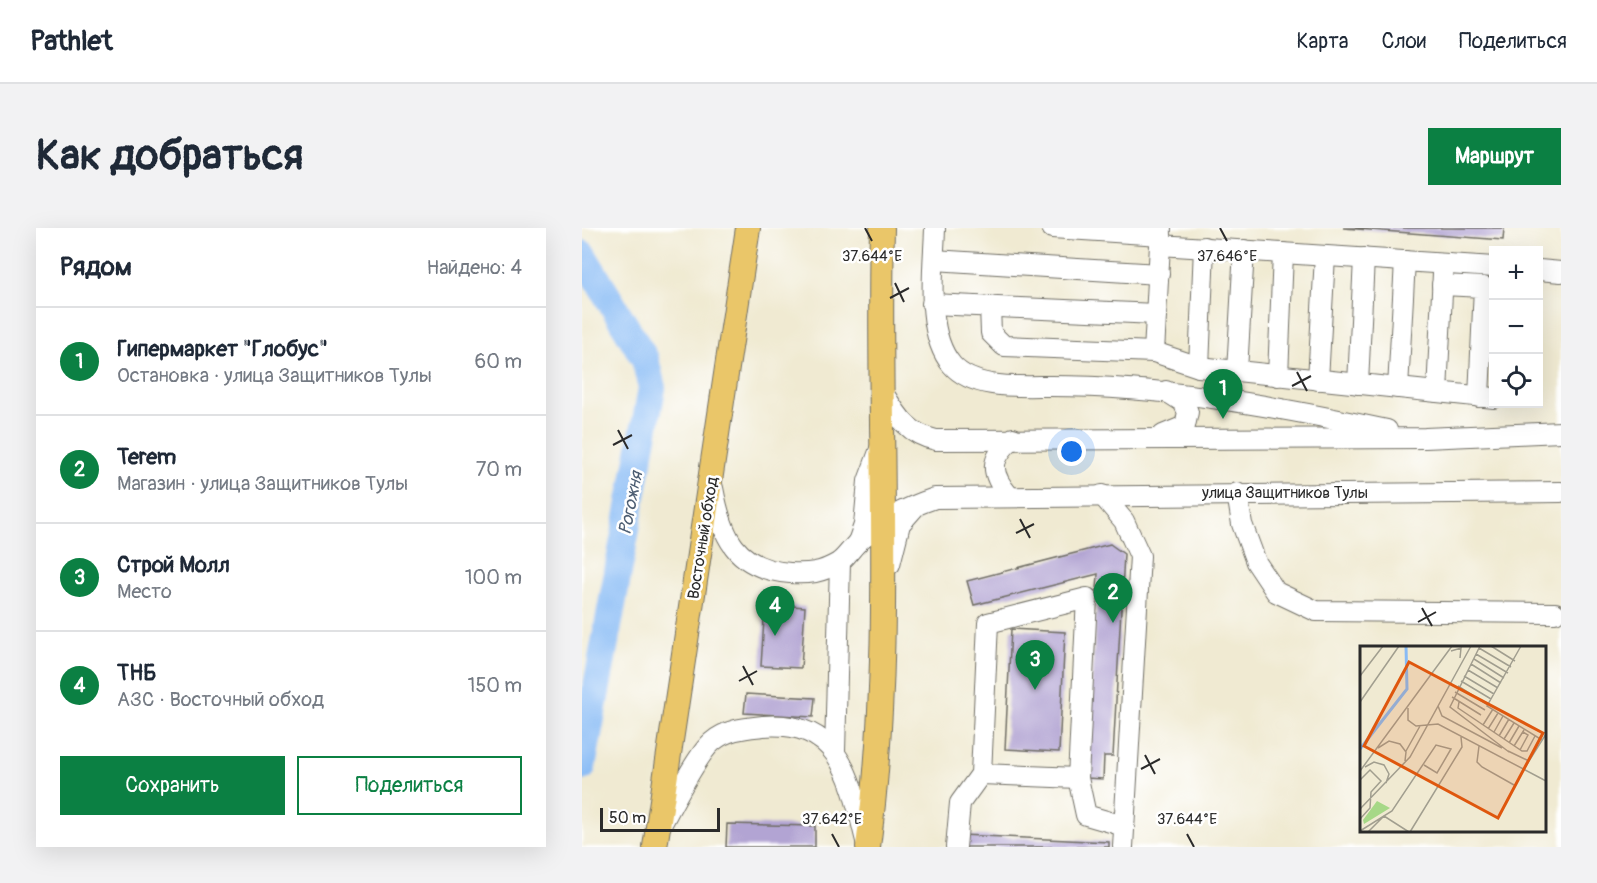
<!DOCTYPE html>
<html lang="ru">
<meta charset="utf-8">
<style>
body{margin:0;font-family:Pangolin,sans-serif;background:#f2f2f3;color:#1f2937}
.controls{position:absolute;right:18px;top:18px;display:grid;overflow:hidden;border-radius:0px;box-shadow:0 6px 24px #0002}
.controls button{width:54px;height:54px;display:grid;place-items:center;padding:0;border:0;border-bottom:2px solid #e0e1e3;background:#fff;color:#1f2937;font:30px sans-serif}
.scale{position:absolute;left:18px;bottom:15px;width:120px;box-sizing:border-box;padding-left:6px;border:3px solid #2b2b2b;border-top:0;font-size:16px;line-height:21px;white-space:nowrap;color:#2b2b2b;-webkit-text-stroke:4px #fff;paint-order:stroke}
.you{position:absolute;left:490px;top:224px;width:21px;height:21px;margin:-15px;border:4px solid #fff;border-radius:50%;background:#1a73e8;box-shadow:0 0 0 9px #1a73e833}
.badge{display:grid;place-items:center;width:39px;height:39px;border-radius:50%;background:#0b8043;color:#fff;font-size:20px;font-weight:700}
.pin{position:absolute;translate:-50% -50px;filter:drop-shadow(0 2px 3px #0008)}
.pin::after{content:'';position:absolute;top:32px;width:21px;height:18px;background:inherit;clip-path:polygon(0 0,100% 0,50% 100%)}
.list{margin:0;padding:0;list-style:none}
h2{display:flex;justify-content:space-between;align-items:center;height:78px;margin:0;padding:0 24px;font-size:26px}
h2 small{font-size:20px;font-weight:400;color:#747a83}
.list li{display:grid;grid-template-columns:39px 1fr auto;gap:18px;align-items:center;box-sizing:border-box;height:108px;padding:0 24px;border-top:2px solid #e0e1e3}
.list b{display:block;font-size:22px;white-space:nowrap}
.list p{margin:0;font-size:20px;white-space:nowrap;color:#747a83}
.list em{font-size:20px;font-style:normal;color:#747a83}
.actions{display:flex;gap:12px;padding:18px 24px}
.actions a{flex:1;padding:14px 0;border:2px solid #0b8043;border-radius:0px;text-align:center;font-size:21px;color:#0b8043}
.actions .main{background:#0b8043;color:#fff}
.icon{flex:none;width:33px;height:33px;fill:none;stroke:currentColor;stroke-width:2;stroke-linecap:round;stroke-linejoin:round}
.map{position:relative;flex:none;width:979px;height:619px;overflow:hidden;border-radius:0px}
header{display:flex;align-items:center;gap:36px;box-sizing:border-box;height:84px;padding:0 30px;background:#fff;border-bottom:2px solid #e0e1e3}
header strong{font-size:28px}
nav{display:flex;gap:33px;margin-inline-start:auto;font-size:21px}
.intro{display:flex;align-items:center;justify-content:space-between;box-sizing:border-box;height:144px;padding:0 36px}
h1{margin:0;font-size:42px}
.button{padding:15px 27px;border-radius:0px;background:#0b8043;color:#fff;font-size:21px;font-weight:700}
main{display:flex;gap:36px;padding:0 36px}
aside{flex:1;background:#fff;border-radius:0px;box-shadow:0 6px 24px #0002}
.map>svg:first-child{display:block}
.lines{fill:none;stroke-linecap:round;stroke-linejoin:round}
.river{stroke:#88bbf5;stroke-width:28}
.building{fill:#b2a4d3}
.minor-casing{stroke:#706e65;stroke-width:22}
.major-casing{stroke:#706e65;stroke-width:26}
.minor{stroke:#fff;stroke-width:20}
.major{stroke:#eac669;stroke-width:24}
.ticks{fill:none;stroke:#2b2b2b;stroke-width:2}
.labels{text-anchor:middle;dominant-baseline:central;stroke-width:5;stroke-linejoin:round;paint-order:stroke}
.street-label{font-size:16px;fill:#2b2b2b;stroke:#fff}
.water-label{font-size:18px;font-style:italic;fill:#4c5d72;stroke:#fff}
.inset-river{fill:none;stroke:#88bbf5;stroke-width:3}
.inset-road{fill:none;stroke:#a19e8f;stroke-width:1.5}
.view{fill:#df570e;fill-opacity:0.15;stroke:#df570e;stroke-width:3}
.inset-edge{fill:none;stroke:#2b2b2b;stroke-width:3}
.ticks-label{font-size:15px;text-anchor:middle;fill:#2b2b2b;stroke:#fff;stroke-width:5;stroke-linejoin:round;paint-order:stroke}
</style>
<header>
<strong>Pathlet</strong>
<nav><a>Карта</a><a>Слои</a><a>Поделиться</a></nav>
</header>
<div class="intro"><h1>Как добраться</h1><a class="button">Маршрут</a></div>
<main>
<aside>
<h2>Рядом<small>Найдено: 4</small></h2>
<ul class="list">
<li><span class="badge">1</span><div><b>Гипермаркет &quot;Глобус&quot;</b><p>Остановка · улица Защитников Тулы</p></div><em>60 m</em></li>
<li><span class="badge">2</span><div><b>Terem</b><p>Магазин · улица Защитников Тулы</p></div><em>70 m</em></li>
<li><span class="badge">3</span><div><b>Строй Молл</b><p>Место</p></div><em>100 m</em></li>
<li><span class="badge">4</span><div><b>ТНБ</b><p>АЗС · Восточный обход</p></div><em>150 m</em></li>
</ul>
<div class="actions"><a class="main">Сохранить</a><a>Поделиться</a></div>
</aside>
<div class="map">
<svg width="979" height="619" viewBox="0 0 979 619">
<rect width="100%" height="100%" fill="#fff"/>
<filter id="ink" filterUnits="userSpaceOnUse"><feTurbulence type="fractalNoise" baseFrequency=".0167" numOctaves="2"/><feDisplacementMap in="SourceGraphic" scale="12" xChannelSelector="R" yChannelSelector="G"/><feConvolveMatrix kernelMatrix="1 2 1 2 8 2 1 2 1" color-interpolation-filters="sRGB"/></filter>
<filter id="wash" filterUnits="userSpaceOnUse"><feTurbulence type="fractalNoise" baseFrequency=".008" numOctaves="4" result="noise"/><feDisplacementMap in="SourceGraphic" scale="24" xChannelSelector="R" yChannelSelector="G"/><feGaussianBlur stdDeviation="1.35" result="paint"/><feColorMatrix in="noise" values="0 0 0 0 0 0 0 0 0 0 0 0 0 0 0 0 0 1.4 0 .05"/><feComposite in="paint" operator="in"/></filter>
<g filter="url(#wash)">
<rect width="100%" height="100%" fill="#f0ead2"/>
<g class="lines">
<!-- river -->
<polyline class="river" points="0,26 63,131 70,160 0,539"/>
</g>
<g id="blocks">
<!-- building -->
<g class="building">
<polygon points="761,0 922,0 921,12"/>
<polygon points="528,316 542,326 531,528 522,528 521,551 504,550 516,346 392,377 385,353"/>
<polygon points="183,376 223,379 219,440 179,438"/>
<polygon points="429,401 483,404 477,524 423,521"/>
<polygon points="164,466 233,470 231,489 162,485"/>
<polygon points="145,596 233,598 233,619 144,619"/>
<polygon points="379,607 527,614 527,619 379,619"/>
</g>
</g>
</g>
<g filter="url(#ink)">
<use href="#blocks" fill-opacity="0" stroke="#706e65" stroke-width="1.5"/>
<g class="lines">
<defs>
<g id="minor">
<path d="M353,0C352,40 342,104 370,137C392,162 437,158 468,158C582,158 694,178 805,202"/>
<polyline points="470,0 579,7"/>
<polyline points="579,0 578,17 912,39"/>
<polyline points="352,32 577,46"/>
<polyline points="957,42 979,44"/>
<polyline points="860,57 902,59 897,169"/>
<polyline points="350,76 574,86"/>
<polyline points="408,78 409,105 422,118 572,124 617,139 912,170"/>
<polyline points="572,124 578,17"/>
<polyline points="617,139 622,19"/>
<polyline points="655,143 662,22"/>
<polyline points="696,148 701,25"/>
<polyline points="736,152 743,28"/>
<polyline points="776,156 782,30"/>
<polyline points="816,160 823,33"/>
<path d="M300,163C315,187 325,206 354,212L843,210L979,204"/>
<polyline points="855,164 861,45"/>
<polyline points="581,207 603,198 606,184 601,174 584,163"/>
<path d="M131,260C140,308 153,341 208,345C227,346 239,345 256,335C264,330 270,319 278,312C301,291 324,280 353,270L979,264"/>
<polyline points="655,265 660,296 674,334 694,364 734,383 973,385"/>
<polyline points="520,267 542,293 558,328 541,619"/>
<path d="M427,268C407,244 408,231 431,210"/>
<polyline points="276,314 282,297 286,253 298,221"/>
<polyline points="308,336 318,296 333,279"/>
<polyline points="253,523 258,334"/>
<polyline points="496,550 504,587 542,598"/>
<path d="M79,597C90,577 115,527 130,514C145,501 163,500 181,498C260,492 269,553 284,613"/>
<polyline points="374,619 378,575 399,546 406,395 505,370 496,550 399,546"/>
</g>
<g id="major">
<polyline points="73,619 166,0"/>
<path d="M286,619C313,414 295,206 300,0"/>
</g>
</defs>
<!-- minor casing -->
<use href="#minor" class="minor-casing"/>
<!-- major casing -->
<use href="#major" class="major-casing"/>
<!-- minor -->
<use href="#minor" class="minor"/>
<!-- major -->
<use href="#major" class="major"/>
</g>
</g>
<!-- ticks -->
<path class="ticks" d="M283,0L290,13M638,0L645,13M313,55L322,74M308,70L327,60M715,144L725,163M710,158L729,148M36,202L46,221M31,217L50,207M438,291L448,310M434,305L452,296M840,380L850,398M836,394L854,384M161,438L171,457M157,453L175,443M563,527L573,546M559,541L578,531M250,606L257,619M605,606L612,619"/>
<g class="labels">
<!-- street labels -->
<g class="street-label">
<text x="703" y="265">улица Защитников Тулы</text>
<text transform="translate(121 310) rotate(-81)">Восточный обход</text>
</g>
<!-- water labels -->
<g class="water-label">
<text transform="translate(49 275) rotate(-79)">Рогожня</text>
</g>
</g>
<!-- overview -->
<g transform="translate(778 418)">
<rect width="186" height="186" fill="#f0ead2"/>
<path d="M17,155L30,162L4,178L3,174Z" fill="#a6d887"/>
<path class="inset-river" d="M0,103L47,43L46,0"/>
<path class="inset-road" d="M120,0L90,61L149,106M131,0L155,15M161,0L127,60L182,94M119,2L151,21M91,5L101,2L100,12M116,8L148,27M114,13L144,32M111,18L141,37M108,24L138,42M0,30L23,0M104,30L134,48M101,35L131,53M98,40L128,59M95,46L125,64M92,51L121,69M0,56L39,0M99,56L98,62L162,105H167L175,90M78,60L82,70L142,102M48,62V74L56,80L78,78L186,135M123,79L133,63M128,83L138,67M134,86L143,70M139,90L149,73M144,93L154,77M149,97L159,80M119,100L117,116L122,121L154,139M154,100L164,84M18,102L29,95L40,98L46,106L45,115M160,104L168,89L163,86M46,105L60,80M148,105L169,115M5,121L14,116L24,119L29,128L26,137M164,123L186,88M0,125L92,0M0,134L10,124L21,135L11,146L10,162L0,173M0,163L50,111L111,0M0,185L32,165L76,99L91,103L77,127L64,119M8,186L24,170L49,186M50,186L102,101L101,91"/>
<path class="view" d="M49,16L183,87L138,172L4,100Z"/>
<rect width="186" height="186" class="inset-edge"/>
</g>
<g class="ticks-label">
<text x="290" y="33">37.644°E</text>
<text x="645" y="33">37.646°E</text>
<text x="250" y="596">37.642°E</text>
<text x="605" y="596">37.644°E</text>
</g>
</svg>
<div class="controls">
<button>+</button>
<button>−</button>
<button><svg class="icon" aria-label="locate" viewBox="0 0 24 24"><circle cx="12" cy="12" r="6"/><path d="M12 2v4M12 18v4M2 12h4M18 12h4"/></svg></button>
</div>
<div class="scale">50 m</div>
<div class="you"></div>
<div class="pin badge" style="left:641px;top:191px">1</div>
<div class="pin badge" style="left:531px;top:395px">2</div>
<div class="pin badge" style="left:453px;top:462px">3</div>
<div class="pin badge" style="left:193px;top:408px">4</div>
</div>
</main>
